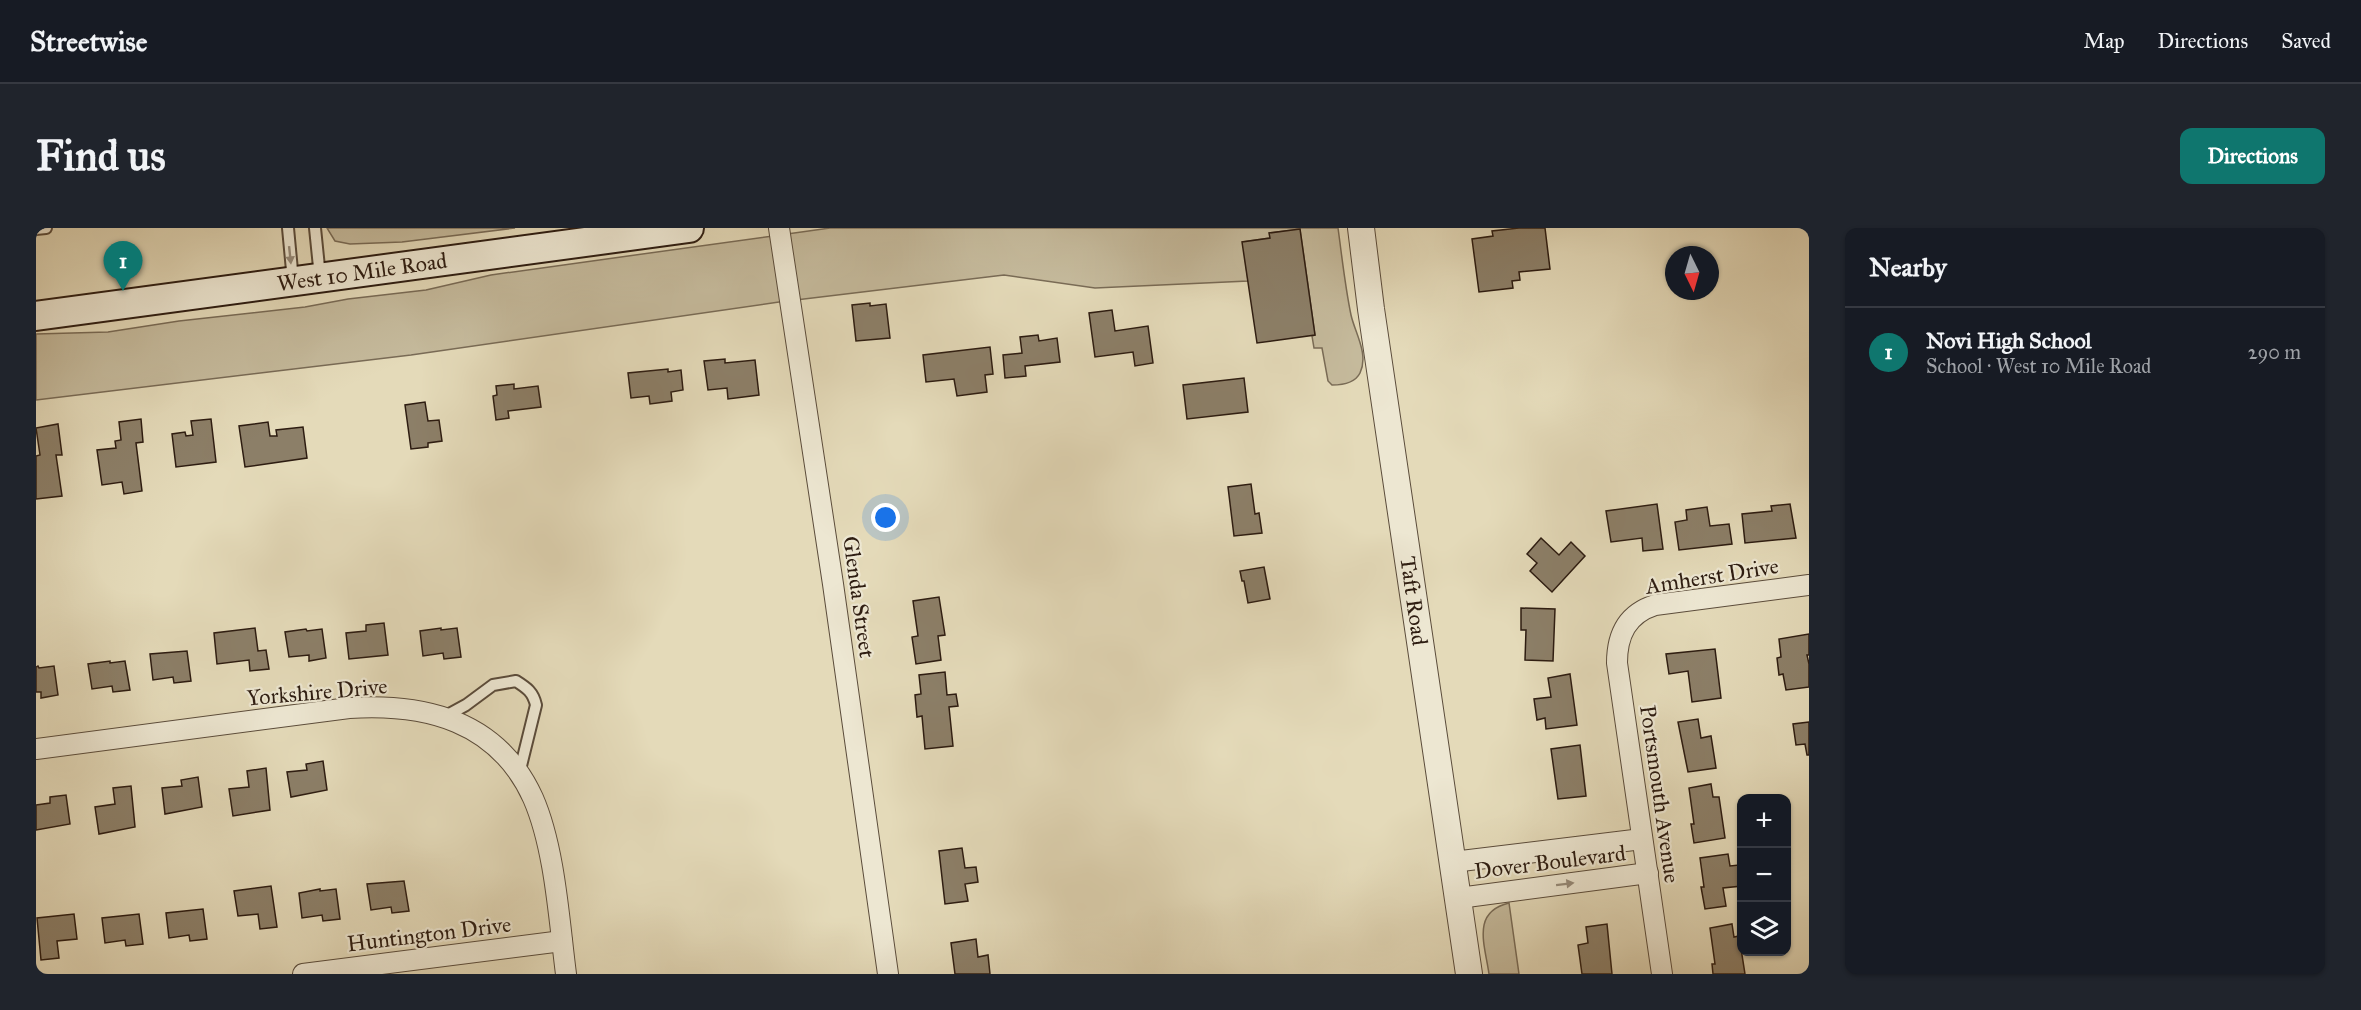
<!DOCTYPE html>
<meta charset="utf-8">
<style>
body{margin:0;font-family:"IM FELL Great Primer",serif;background:#20242c;color:#f1f3f6}
.controls{position:absolute;right:18px;bottom:18px;display:grid;overflow:hidden;border-radius:12px;box-shadow:0 2px 4px #0004}
.controls button{width:54px;height:54px;display:grid;place-items:center;padding:0;border:0;border-bottom:2px solid #363941;background:#171b24;color:#f1f3f6;font:30px sans-serif}
.compass{position:absolute;left:1629px;top:18px;width:54px;height:54px;border-radius:50%;background:#171b24;box-shadow:0 2px 4px #0004;rotate:175deg}
.you{position:absolute;left:850px;top:290px;width:21px;height:21px;margin:-15px;border:4px solid #fff;border-radius:50%;background:#1a73e8;box-shadow:0 0 0 9px #1a73e833}
.badge{display:grid;place-items:center;width:39px;height:39px;border-radius:50%;background:#0f766e;color:#fff;font-size:20px;font-weight:700}
.pin{position:absolute;translate:-50% -50px;filter:drop-shadow(0 2px 3px #0008)}
.pin::after{content:'';position:absolute;top:32px;width:21px;height:18px;background:inherit;clip-path:polygon(0 0,100% 0,50% 100%)}
.list{margin:0;padding:0;list-style:none}
h2{display:flex;justify-content:space-between;align-items:center;height:78px;margin:0;padding:0 24px;font-size:26px}
h2 small{font-size:20px;font-weight:400;color:#9ea1a6}
.list li{display:grid;grid-template-columns:39px 1fr auto;gap:18px;align-items:center;box-sizing:border-box;height:90px;padding:0 24px;border-top:2px solid #363941}
.list b{display:block;font-size:22px;white-space:nowrap}
.list p{margin:0;font-size:20px;white-space:nowrap;color:#9ea1a6}
.list em{font-size:20px;font-style:normal;color:#9ea1a6}
.icon{flex:none;width:33px;height:33px;fill:none;stroke:currentColor;stroke-width:2;stroke-linecap:round;stroke-linejoin:round}
.map{position:relative;flex:none;width:1773px;height:746px;overflow:hidden;border-radius:12px}
header{display:flex;align-items:center;gap:36px;box-sizing:border-box;height:84px;padding:0 30px;background:#171b24;border-bottom:2px solid #363941}
header strong{font-size:28px}
nav{display:flex;gap:33px;margin-inline-start:auto;font-size:21px}
.intro{display:flex;align-items:center;justify-content:space-between;box-sizing:border-box;height:144px;padding:0 36px}
h1{margin:0;font-size:42px}
.button{padding:15px 27px;border-radius:12px;background:#0f766e;color:#fff;font-size:21px;font-weight:700}
main{display:flex;gap:36px;padding:0 36px}
aside{flex:1;background:#171b24;border-radius:12px;box-shadow:0 2px 4px #0004}
.map>svg:first-child{display:block}
.green{fill:#c5ba9c;stroke:#796b56;stroke-width:1.5}
.building{fill:#8c7f68;stroke:#2d1c11;stroke-width:1.5}
.lines{fill:none;stroke-linecap:round;stroke-linejoin:round}
.service-casing{stroke:#5b4c3b;stroke-width:14}
.minor-casing{stroke:#5b4c3b;stroke-width:22}
.tertiary-casing{stroke:#5b4c3b;stroke-width:28}
.secondary-casing{stroke:#2d1c11;stroke-width:32}
.service{stroke:#ede7d2;stroke-width:10}
.minor{stroke:#ede7d2;stroke-width:20}
.tertiary{stroke:#ede7d2;stroke-width:26}
.secondary{stroke:#ede7d2;stroke-width:28}
.oneway{fill:#978c7b}
.labels{text-anchor:middle;dominant-baseline:central;stroke-width:4.5;stroke-linejoin:round;paint-order:stroke}
.street-label{font-size:22px;fill:#2d1c11;stroke:#ede7d2}
</style>
<header>
<strong>Streetwise</strong>
<nav><a>Map</a><a>Directions</a><a>Saved</a></nav>
</header>
<div class="intro"><h1>Find us</h1><a class="button">Directions</a></div>
<main>
<div class="map">
<svg width="1773" height="746" viewBox="0 0 1773 746">
<rect width="100%" height="100%" fill="#e4dab9"/>
<filter id="stains"><feTurbulence type="fractalNoise" baseFrequency=".00333" numOctaves="4"/><feColorMatrix values="0 0 0 0 .2 0 0 0 0 .09 0 0 0 0 .02 0 0 0 .5 -.17"/></filter>
<radialGradient id="worn" r=".72"><stop offset=".6" stop-color="#630" stop-opacity="0"/><stop offset="1" stop-color="#630" stop-opacity=".3"/></radialGradient>
<!-- green -->
<g class="green">
<polygon points="291,0 479,0 366,14 314,16 299,13"/>
<path d="M794,0H1302C1306,29 1309,58 1315,87C1319,105 1333,126 1324,145C1319,155 1306,157 1296,157L1292,153L1286,120H1278L1276,108L1279,107L1264,1L1234,5V10L1207,14L1212,53L1059,60L968,47L743,74L375,127L0,172V106L72,104L143,93L269,79L312,71L390,62L455,47Z"/>
<path d="M1473,675L1483,746H1453C1449,717 1435,684 1473,675Z"/>
</g>
<!-- building -->
<g class="building">
<polygon points="1483,0 1509,0 1514,41 1483,44 1484,52 1476,53 1477,60 1443,64 1436,11 1457,8 1456,3"/>
<polygon points="1264,1 1279,107 1221,115 1206,14 1234,10 1233,5"/>
<polygon points="834,75 834,78 850,76 854,110 820,113 816,77"/>
<polygon points="1076,82 1079,103 1112,98 1117,135 1099,138 1097,124 1059,129 1053,85"/>
<polygon points="1002,107 1003,113 1021,110 1024,134 989,138 990,148 969,150 967,127 986,125 984,109"/>
<polygon points="954,119 957,146 949,147 951,164 921,168 918,151 890,154 887,127"/>
<polygon points="689,131 689,135 719,132 723,167 692,171 691,160 672,162 668,133"/>
<polygon points="632,141 632,144 645,142 647,162 635,164 636,173 614,176 613,168 595,170 592,145"/>
<polygon points="1208,150 1212,184 1151,191 1147,157"/>
<polygon points="478,156 478,161 502,158 505,179 472,183 473,190 460,192 457,168 461,167 460,158"/>
<polygon points="389,174 392,193 403,192 406,213 392,215 392,219 375,221 369,177"/>
<polygon points="105,191 107,214 100,215 106,263 88,266 86,254 66,257 61,222 80,220 79,213 85,212 83,194"/>
<polygon points="175,191 180,234 140,239 136,206 149,204 150,208 157,207 155,193"/>
<polygon points="232,194 234,208 241,208 240,202 267,199 271,230 209,239 203,198"/>
<polygon points="22,196 26,227 20,227 26,268 0,271 0,228 4,227 0,200"/>
<polygon points="1215,256 1219,286 1223,285 1226,305 1198,308 1192,259"/>
<polygon points="1621,276 1627,321 1607,323 1606,310 1575,314 1570,283"/>
<polygon points="1754,276 1760,310 1709,315 1706,286 1736,283 1735,278"/>
<polygon points="1671,279 1674,298 1693,296 1696,316 1643,322 1639,294 1651,292 1650,282"/>
<polygon points="1505,310 1523,327 1535,314 1549,328 1516,364 1494,343 1501,335 1491,326"/>
<polygon points="1228,339 1234,371 1212,375 1208,353 1206,353 1204,343"/>
<polygon points="903,369 909,407 902,408 905,432 880,436 876,409 882,408 877,373"/>
<polygon points="1485,380 1519,381 1517,433 1489,432 1490,402 1485,402"/>
<polygon points="348,395 352,427 313,431 310,405 330,403 330,397"/>
<polygon points="219,400 222,423 230,422 233,441 214,443 213,432 181,436 178,405"/>
<polygon points="405,400 405,402 421,400 425,429 408,431 407,425 387,428 384,403"/>
<polygon points="270,401 271,403 286,401 290,430 273,433 273,427 253,429 249,404"/>
<polygon points="1773,406 1773,427 1771,427 1773,436 1773,459 1750,462 1747,446 1743,447 1741,430 1745,429 1743,411"/>
<polygon points="1679,421 1685,470 1656,474 1652,443 1633,446 1630,426"/>
<polygon points="151,423 155,453 138,455 137,449 117,452 114,426"/>
<polygon points="74,433 74,435 89,433 94,462 77,464 76,458 56,461 52,436"/>
<polygon points="2,438 3,440 18,438 22,467 5,470 5,464 0,464 0,439"/>
<polygon points="909,444 911,467 920,466 922,478 913,479 917,518 889,521 886,488 881,489 879,467 885,466 883,447"/>
<polygon points="1534,446 1541,497 1510,501 1509,490 1501,492 1498,471 1515,469 1512,450"/>
<polygon points="1662,491 1665,510 1675,508 1680,540 1652,544 1642,494"/>
<polygon points="1773,494 1773,527 1771,527 1769,516 1760,517 1757,496"/>
<polygon points="1544,517 1550,568 1522,571 1515,521"/>
<polygon points="287,533 291,562 255,569 251,544 271,542 270,536"/>
<polygon points="230,540 234,582 197,588 193,561 213,559 211,543"/>
<polygon points="162,549 166,579 129,586 126,560 146,558 145,552"/>
<polygon points="1675,556 1677,569 1683,569 1689,610 1658,615 1655,596 1658,596 1653,560"/>
<polygon points="95,558 99,599 63,606 59,579 79,576 77,560"/>
<polygon points="30,567 34,596 0,602 0,577 14,575 14,569"/>
<polygon points="926,620 929,640 940,639 942,654 929,656 932,673 909,676 903,623"/>
<polygon points="1692,626 1694,638 1703,637 1706,658 1687,660 1690,678 1669,681 1665,659 1668,659 1664,630"/>
<polygon points="368,653 373,683 356,685 355,679 335,682 331,656"/>
<polygon points="235,658 241,699 224,701 222,686 202,688 198,663"/>
<polygon points="284,661 284,663 300,661 304,691 287,693 286,687 266,690 263,665"/>
<polygon points="167,681 171,711 154,713 153,707 133,710 130,685"/>
<polygon points="38,686 41,711 21,713 23,730 5,732 1,690"/>
<polygon points="103,686 107,716 90,718 89,712 69,715 66,690"/>
<polygon points="1571,696 1576,746 1546,746 1542,717 1552,715 1550,699"/>
<polygon points="1696,696 1698,709 1703,708 1709,746 1677,746 1676,736 1679,736 1674,700"/>
<polygon points="940,711 942,729 952,727 954,746 919,746 915,715"/>
</g>
<g class="lines">
<defs>
<g id="service">
<polyline points="252,0 257,53"/>
<polyline points="279,0 284,49"/>
<polyline points="0,1 10,0"/>
<path d="M408,489L430,477L457,457L480,453C491,460 497,464 500,477L483,546"/>
</g>
<g id="minor">
<polyline points="743,0 797,356 852,746"/>
<path d="M0,521L313,480C390,475 462,493 497,570C519,620 523,692 530,746"/>
<polyline points="1417,634 1606,611"/>
<polyline points="1423,670 1612,645"/>
<polyline points="267,746 526,713"/>
<path d="M1626,746L1581,435C1581,407 1591,386 1619,377L1773,357"/>
</g>
<polyline id="tertiary" points="1325,0 1335,81 1433,746"/>
<polyline id="secondary" points="0,88 653,0"/>
</defs>
<!-- service casing -->
<use href="#service" class="service-casing"/>
<!-- minor casing -->
<use href="#minor" class="minor-casing"/>
<!-- tertiary casing -->
<use href="#tertiary" class="tertiary-casing"/>
<!-- secondary casing -->
<use href="#secondary" class="secondary-casing"/>
<!-- service -->
<use href="#service" class="service"/>
<!-- minor -->
<use href="#minor" class="minor"/>
<!-- tertiary -->
<use href="#tertiary" class="tertiary"/>
<!-- secondary -->
<use href="#secondary" class="secondary"/>
</g>
<!-- one-way arrows -->
<defs><path id="oneway-solid" d="M-6-.8H1V-3.2L6.5 0L1 3.2V.8H-6Z" transform="scale(1.5)"/></defs>
<g class="oneway">
<use href="#oneway-solid" transform="translate(254 27) rotate(84)"/>
<use href="#oneway-solid" transform="translate(1529 656) rotate(-7)"/>
</g>
<g class="labels">
<!-- street labels -->
<g class="street-label">
<text transform="translate(326 44) rotate(-8)">West 10 Mile Road</text>
<text transform="translate(1676 348) rotate(-9)">Amherst Drive</text>
<text transform="translate(823 369) rotate(82)">Glenda Street</text>
<text transform="translate(1378 373) rotate(82)">Taft Road</text>
<text transform="translate(281 464) rotate(-5)">Yorkshire Drive</text>
<text transform="translate(1624 566) rotate(82)">Portsmouth Avenue</text>
<text transform="translate(1514 634) rotate(-7)">Dover Boulevard</text>
<text transform="translate(393 706) rotate(-7)">Huntington Drive</text>
</g>
</g>
<rect width="100%" height="100%" filter="url(#stains)"/>
<rect width="100%" height="100%" fill="url(#worn)"/>
</svg>
<div class="controls">
<button>+</button>
<button>−</button>
<button><svg class="icon" aria-label="layers" viewBox="0 0 24 24"><path d="M12 4l9 5-9 5-9-5zM3 14l9 5 9-5"/></svg></button>
</div>
<svg class="compass" viewBox="-18 -18 36 36"><path d="M0-13l5 13h-10z" fill="#e53935"/><path d="M0 13l5-13h-10z" fill="#9ea1a6"/></svg>
<div class="you"></div>
<div class="pin badge" style="left:87px;top:63px">1</div>
</div>
<aside>
<h2>Nearby<small></small></h2>
<ul class="list">
<li><span class="badge">1</span><div><b>Novi High School</b><p>School · West 10 Mile Road</p></div><em>290 m</em></li>
</ul>
</aside>
</main>
